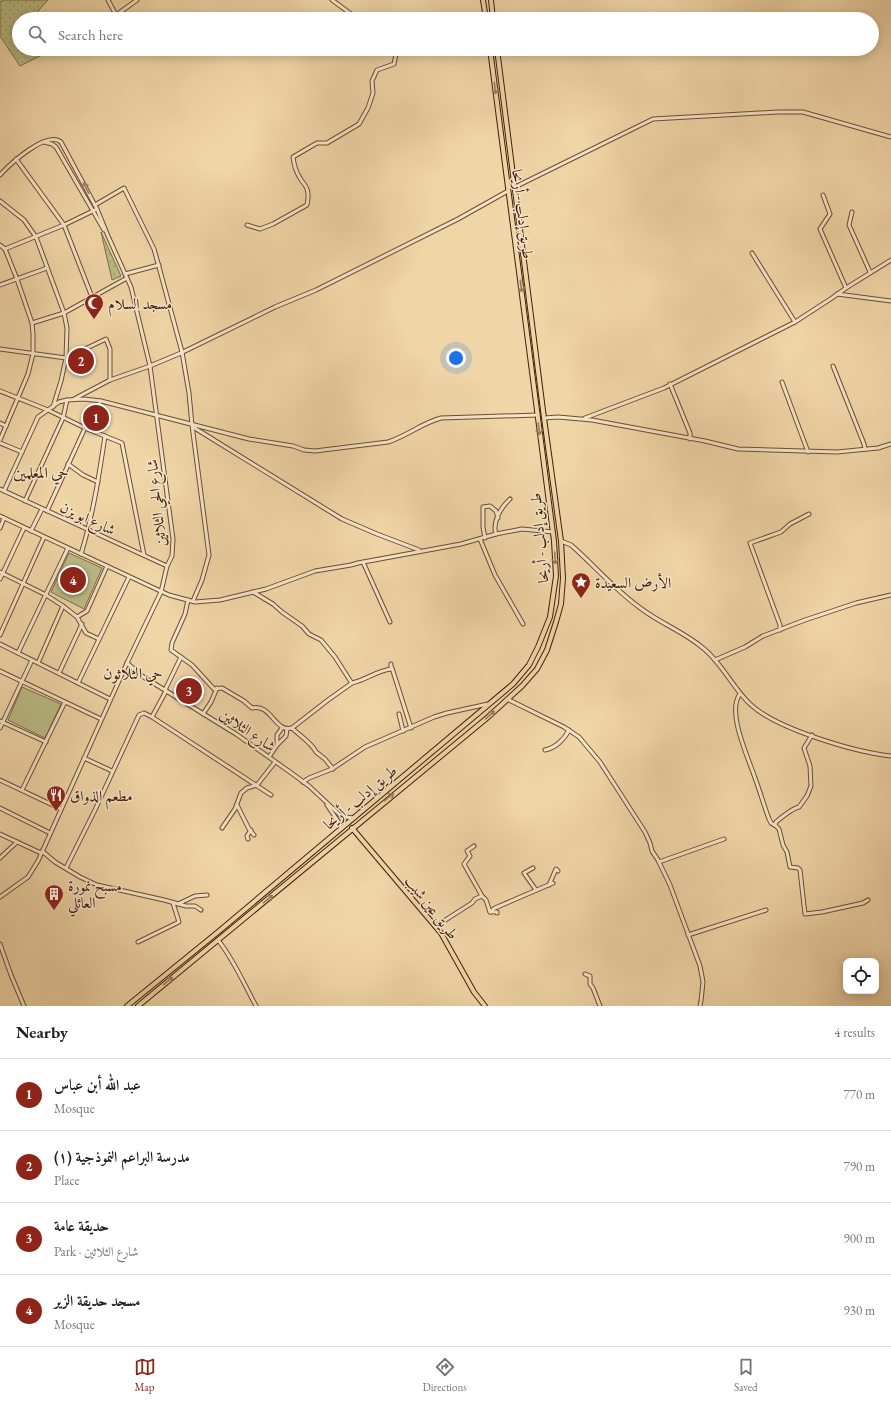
<!DOCTYPE html>
<meta charset="utf-8">
<style>
body{margin:0;font-family:"EB Garamond",Amiri,serif;background:#f6f6f6;color:#202124}
.controls{position:absolute;right:12px;bottom:12px;display:grid;overflow:hidden;border-radius:8px;box-shadow:0 2px 10px #0003}
.controls button{width:36px;height:36px;display:grid;place-items:center;padding:0;border:0;border-bottom:1px solid #e0e0e0;background:#fff;color:#202124;font:20px sans-serif}
.you{position:absolute;left:456px;top:358px;width:14px;height:14px;margin:-10px;border:3px solid #fff;border-radius:50%;background:#1a73e8;box-shadow:0 0 0 6px #1a73e833}
.badge{display:grid;place-items:center;width:26px;height:26px;border-radius:50%;background:#8f2418;color:#fff;font-size:13px;font-weight:700}
.pin{position:absolute;translate:-50% -50%;border:2px solid #fff;box-shadow:0 1px 4px #0006}
.list{margin:0;padding:0;list-style:none}
h2{display:flex;justify-content:space-between;align-items:center;height:52px;margin:0;padding:0 16px;font-size:17px}
h2 small{font-size:13px;font-weight:400;color:#757577}
.list li{display:grid;grid-template-columns:26px 1fr auto;gap:12px;align-items:center;box-sizing:border-box;height:72px;padding:0 16px;border-top:1px solid #e0e0e0}
.list b{display:block;font-size:15px;white-space:nowrap}
.list p{margin:0;font-size:13px;white-space:nowrap;color:#757577}
.list em{font-size:13px;font-style:normal;color:#757577}
.icon{flex:none;width:22px;height:22px;fill:none;stroke:currentColor;stroke-width:2;stroke-linecap:round;stroke-linejoin:round}
.map{position:relative;flex:none;width:891px;height:1006px;overflow:hidden}
.search{position:absolute;background:#fff;box-shadow:0 2px 10px #0003;left:12px;right:12px;top:12px;height:44px;display:flex;align-items:center;gap:10px;box-sizing:border-box;padding:0 14px;border-radius:22px;color:#757577;font-size:15px}
.sheet{height:340px;background:#fff}
nav{display:flex;justify-content:space-around;align-items:center;box-sizing:border-box;height:56px;border-top:1px solid #e0e0e0;background:#fff;font-size:11px;color:#757577}
nav a{display:grid;justify-items:center;gap:2px}
nav .on{color:#8f2418}
.map>svg:first-child{display:block}
.grass{fill:url(#grass-dots);stroke:#7d6e4a}
.park{fill:#bbbd86;stroke:#7d6e4a}
.lines{fill:none;stroke-linecap:round;stroke-linejoin:round}
.minor-casing{stroke:#6b4d35;stroke-width:5}
.major-casing{stroke:#3f200f;stroke-width:6}
.minor{stroke:#f5e4c6;stroke-width:3}
.major{stroke:#f0d5a7;stroke-width:4}
.oneway{stroke:#987a5b}
.oneway2{stroke:#9a826a}
.labels{text-anchor:middle;dominant-baseline:central;stroke-width:3;stroke-linejoin:round;paint-order:stroke}
.street-label{font-size:15px;fill:#3f200f;stroke:#f5e4c6}
.poi-label{font-size:15px;fill:#3f200f;stroke:#f5e4c6;text-anchor:start}
.neighbourhood-label{font-size:16px;fill:#3f200f;stroke:#f5e4c6}
</style>
<div class="map">
<svg width="891" height="1006" viewBox="0 0 891 1006">
<defs>
<pattern id="grass-dots" width="8" height="8" patternUnits="userSpaceOnUse"><rect width="8" height="8" fill="#bbbd86"/><path d="M2 2h.1M6 6h.1" fill="none" stroke="#a2a272" stroke-width="1.8" stroke-linecap="round"/></pattern>
</defs>
<rect width="100%" height="100%" fill="#f0d5a7"/>
<filter id="stains"><feTurbulence type="fractalNoise" baseFrequency=".005" numOctaves="4"/><feColorMatrix values="0 0 0 0 .2 0 0 0 0 .09 0 0 0 0 .02 0 0 0 .5 -.17"/></filter>
<radialGradient id="worn" r=".72"><stop offset=".6" stop-color="#630" stop-opacity="0"/><stop offset="1" stop-color="#630" stop-opacity=".3"/></radialGradient>
<!-- grass -->
<g class="grass">
<polygon points="2,0 48,0 31,19 19,19 19,49 36,49 42,55 20,66 0,36 0,2"/>
<polygon points="101,232 121,276 112,280"/>
</g>
<!-- park -->
<g class="park">
<polygon points="69,553 102,568 84,609 51,592"/>
<polygon points="22,687 61,704 45,738 8,720"/>
</g>
<g class="lines">
<defs>
<g id="minor">
<polyline points="108,0 116,15 137,0"/>
<polyline points="332,0 358,19"/>
<polyline points="44,142 52,144 56,147 104,230"/>
<polyline points="16,159 64,225 92,297"/>
<path d="M0,175C10,164 47,130 61,142L97,209L108,236L131,287L150,366L173,539L172,556L167,566L161,592L127,663L38,861L28,877L0,897"/>
<polyline points="515,187 653,119 778,112 803,112 891,137"/>
<polyline points="823,195 830,214 820,229 846,288"/>
<polyline points="0,201 24,220 36,237 64,313 67,328 66,358 61,381 53,407"/>
<polyline points="95,205 124,188 154,249 159,267 182,352 189,393 192,425 209,555 202,580 193,601"/>
<polyline points="852,212 849,225 870,272"/>
<path d="M247,225L260,229L273,224L307,205C308,200 309,194 307,189C306,185 302,182 300,178C296,172 294,165 293,157L317,143H327L359,124L368,108L373,93L372,81L377,70L394,64L396,54L394,49"/>
<polyline points="0,245 5,249 17,279 32,323 33,334 33,354 28,374 0,440"/>
<polyline points="5,249 64,225 97,209"/>
<polyline points="752,253 795,322"/>
<polyline points="125,274 159,265"/>
<polyline points="0,285 47,268"/>
<polyline points="837,294 891,301"/>
<polyline points="32,323 64,313 127,278"/>
<polyline points="0,349 66,358 106,339 110,349 110,380"/>
<polyline points="833,366 864,444 865,449"/>
<polyline points="782,382 808,452"/>
<polyline points="670,384 690,433 690,439"/>
<polyline points="0,391 48,410 85,428 122,443 144,555"/>
<polyline points="74,399 110,380 150,366 181,353 275,307 316,290 458,219 508,191"/>
<polyline points="544,418 558,417 592,420 705,441 738,449 837,452 878,448 891,444"/>
<polyline points="585,418 664,388 795,322 832,298 846,288 891,260"/>
<polyline points="0,423 6,426"/>
<polyline points="193,427 342,519 377,534 419,550"/>
<polyline points="0,443 22,452"/>
<polyline points="68,464 83,475 98,482"/>
<polyline points="0,489 167,566"/>
<path d="M4,491L38,417L59,402L67,400L84,399L101,401L249,439L293,446L304,450L315,451L388,442C407,436 422,423 441,418L538,415"/>
<polyline points="25,501 63,418 67,400"/>
<polyline points="47,511 85,428 101,401"/>
<polyline points="0,516 169,595 195,602 220,600 266,589 315,571 351,565 358,563 461,544 496,534 522,529 553,532"/>
<polyline points="0,528 4,518"/>
<polyline points="31,531 42,509"/>
<path d="M496,534C492,522 501,507 510,499"/>
<polyline points="485,538 483,527 483,507 490,506 496,511 498,518"/>
<polyline points="480,539 495,575 523,624"/>
<path d="M561,541L571,545C594,565 614,589 639,607C659,623 683,631 703,648C722,663 732,687 750,704C776,729 855,752 891,756"/>
<path d="M81,554C93,515 99,476 105,436"/>
<polyline points="363,562 390,622"/>
<polyline points="0,572 46,595 63,606 77,617 86,633 99,639"/>
<polyline points="0,579 24,528"/>
<path d="M253,592L273,604L282,612L302,626L309,634L321,640L335,657L351,682L352,683L328,700L292,728C299,735 312,743 316,752L325,759L333,769"/>
<path d="M188,600L185,614L172,643L171,650L192,665L214,689L222,688L244,701L252,708C271,703 275,733 292,728"/>
<polyline points="77,617 87,611 107,566"/>
<polyline points="780,630 780,625 750,543 781,532 790,524 809,514"/>
<polyline points="0,635 44,537"/>
<polyline points="0,644 110,699"/>
<polyline points="18,653 68,548"/>
<polyline points="715,660 745,647 763,636 805,620 856,603 891,595"/>
<polyline points="38,663 63,606"/>
<polyline points="127,663 142,676 236,734 290,772 309,786 340,815 345,817 354,818"/>
<polyline points="392,668 411,728"/>
<polyline points="0,671 101,719"/>
<polyline points="59,673 82,624"/>
<polyline points="78,683 129,577"/>
<path d="M352,683C366,680 376,671 391,669V664"/>
<polyline points="165,690 181,657"/>
<polyline points="166,691 152,717 271,795"/>
<path d="M740,694C726,712 749,759 755,778C760,791 764,806 769,819L771,823L776,826L779,829L783,845L787,852L790,867L798,868L800,870L805,914L822,912L863,903L868,900"/>
<polyline points="507,699 564,727 579,737 600,762 645,832 650,843 652,851 658,860 670,885 700,966 703,982 701,1001 700,1006"/>
<polyline points="203,714 211,702 217,688"/>
<polyline points="399,714 403,731"/>
<polyline points="0,721 46,742"/>
<polyline points="0,728 32,660"/>
<polyline points="277,745 277,735 282,728"/>
<path d="M545,750C555,748 564,740 569,730"/>
<polyline points="269,757 277,745 286,736 287,729"/>
<polyline points="84,758 112,771"/>
<polyline points="0,780 61,809"/>
<polyline points="303,782 309,778 332,769 365,747 434,717 447,713 488,704"/>
<polyline points="22,790 65,702"/>
<polyline points="237,805 249,829 254,835"/>
<polyline points="327,805 338,821 341,828"/>
<polyline points="0,808 50,833"/>
<path d="M775,825L776,822C782,817 794,808 799,807L807,796L811,786L810,766L804,748L812,735"/>
<polyline points="222,828 235,809 241,793 247,788 257,785 275,762"/>
<polyline points="0,834 41,853"/>
<polyline points="248,839 247,836 251,830"/>
<polyline points="42,851 55,862 80,877 97,885 164,900 186,906 195,906 201,910"/>
<polyline points="0,858 17,842"/>
<polyline points="659,862 724,839"/>
<polyline points="66,868 95,810 139,715 144,713 152,717"/>
<polyline points="533,868 524,873 536,890"/>
<polyline points="549,885 556,869 558,871"/>
<polyline points="482,896 486,900 490,912 497,912 497,913"/>
<polyline points="178,904 195,896 207,895"/>
<polyline points="490,912 495,908 553,883"/>
<polyline points="436,926 472,903 475,899 482,896 464,864 470,856 467,851 474,846"/>
<polyline points="688,935 766,910"/>
<path d="M218,940C234,960 244,984 256,1006"/>
<polyline points="138,942 179,922 173,903"/>
<polyline points="0,944 11,975 24,1006"/>
<polyline points="585,974 590,976 590,984 593,988 600,1006"/>
</g>
<g id="major">
<polyline points="483,0 486,19"/>
<polyline points="491,0 493,19"/>
<polyline points="352,828 441,933 474,992 485,1006"/>
<polyline points="127,1006 218,932 513,684 529,665 538,647 550,617 556,576 554,541 490,49"/>
<polyline points="138,1006 487,718 522,686 537,669 547,650 556,622 561,604 563,578 561,541 544,418 497,49"/>
</g>
</defs>
<!-- minor casing -->
<use href="#minor" class="minor-casing"/>
<!-- major casing -->
<use href="#major" class="major-casing"/>
<!-- minor -->
<use href="#minor" class="minor"/>
<!-- major -->
<use href="#major" class="major"/>
</g>
<!-- one-way arrows -->
<defs><path id="oneway-shaft" d="M-6 0H5M1.5-3L5.5 0L1.5 3" fill="none" stroke-width="1.6" stroke-linecap="round" stroke-linejoin="round"/></defs>
<g class="oneway">
<use href="#oneway-shaft" transform="translate(495 88) rotate(83)"/>
<use href="#oneway-shaft" transform="translate(521 286) rotate(83)"/>
<use href="#oneway-shaft" transform="translate(539 429) rotate(83)"/>
<use href="#oneway-shaft" transform="translate(555 558) rotate(87)"/>
<use href="#oneway-shaft" transform="translate(490 715) rotate(-42)"/>
<use href="#oneway-shaft" transform="translate(389 797) rotate(-39)"/>
<use href="#oneway-shaft" transform="translate(268 899) rotate(-40)"/>
<use href="#oneway-shaft" transform="translate(168 981) rotate(-39)"/>
</g>
<use class="oneway2" href="#oneway-shaft" transform="translate(86 188) rotate(-118)"/>
<!-- icons -->
<defs>
<symbol id="mosque-pin" viewBox="-11 -11 22 30"><path d="M0 17L-7.5 6A9.5 9.5 0 1 1 7.5 6Z" fill="#8f2418" stroke="#f5e4c6"/><path d="M3.5-4.9A6 6 0 1 0 3.5 4.9A5 5 0 1 1 3.5-4.9Z" fill="#fff"/></symbol>
<symbol id="sight-pin" viewBox="-11 -11 22 30"><path d="M0 17L-7.5 6A9.5 9.5 0 1 1 7.5 6Z" fill="#8f2418" stroke="#f5e4c6"/><path d="M0-6L1.8-2.2L6-1.7L2.9 1.2L3.7 5.4L0 3.3L-3.7 5.4L-2.9 1.2L-6-1.7L-1.8-2.2Z" fill="#fff"/></symbol>
<symbol id="restaurant-pin" viewBox="-11 -11 22 30"><path d="M0 17L-7.5 6A9.5 9.5 0 1 1 7.5 6Z" fill="#8f2418" stroke="#f5e4c6"/><path d="M-5-6h1v4h1v-4h1v4h1v-4h1v5L-1.5 .5V6h-2V.5L-5-1ZM5-6V6H3V1.5H1.5Q1.5-4 5-6Z" fill="#fff"/></symbol>
<symbol id="building-pin" viewBox="-11 -11 22 30"><path d="M0 17L-7.5 6A9.5 9.5 0 1 1 7.5 6Z" fill="#8f2418" stroke="#f5e4c6"/><path d="M-4-6H4V6H1V3H-1V6H-4ZM-2.5-4.3h1.7v1.8h-1.7ZM.8-4.3h1.7v1.8H.8ZM-2.5-1h1.7V.8h-1.7ZM.8-1h1.7V.8H.8Z" fill="#fff"/></symbol>
</defs>
<g fill-rule="evenodd">
<use href="#mosque-pin" x="83" y="292" width="22" height="30"/>
<use href="#sight-pin" x="570" y="571" width="22" height="30"/>
<use href="#restaurant-pin" x="45" y="784" width="22" height="30"/>
<use href="#building-pin" x="43" y="883" width="22" height="30"/>
</g>
<g class="labels">
<!-- street labels -->
<g class="street-label">
<text transform="translate(523 214) rotate(83)">طريق إدلب - أريحا</text>
<text transform="translate(156 503) rotate(-96)">شارع الحي الثلاثين</text>
<text transform="translate(88 518) rotate(25)">شارع ابو يزن</text>
<text transform="translate(539 538) rotate(-95)">طريق إدلب - أريحا</text>
<text transform="translate(248 730) rotate(34)">شارع الثلاثين</text>
<text transform="translate(360 797) rotate(-40)">طريق إدلب - أريحا</text>
<text transform="translate(432 907) rotate(52)">طريق عين شيب</text>
</g>
<!-- poi labels -->
<g class="poi-label">
<text x="108" y="303">مسجد السلام</text>
<text x="595" y="582">الأرض السعيدة</text>
<text x="70" y="795">مطعم الذواق</text>
<text x="68" y="885">مسبح نمورة<tspan x="68" dy="17">العائلي</tspan></text>
</g>
<!-- neighbourhood labels -->
<g class="neighbourhood-label">
<text x="41" y="472">حي المعلمين</text>
<text x="133" y="673">حي الثلاثون</text>
</g>
</g>
<rect width="100%" height="100%" filter="url(#stains)"/>
<rect width="100%" height="100%" fill="url(#worn)"/>
</svg>
<div class="controls">
<button><svg class="icon" aria-label="locate" viewBox="0 0 24 24"><circle cx="12" cy="12" r="6"/><path d="M12 2v4M12 18v4M2 12h4M18 12h4"/></svg></button>
</div>
<div class="you"></div>
<div class="pin badge" style="left:96px;top:418px">1</div>
<div class="pin badge" style="left:81px;top:361px">2</div>
<div class="pin badge" style="left:189px;top:691px">3</div>
<div class="pin badge" style="left:73px;top:580px">4</div>
<div class="search"><svg class="icon" aria-label="search" viewBox="0 0 24 24"><circle cx="10" cy="10" r="6"/><path d="M15 15l6 6"/></svg>Search here</div>
</div>
<section class="sheet">
<h2>Nearby<small>4 results</small></h2>
<ul class="list">
<li><span class="badge">1</span><div><b>عبد الله أبن عباس</b><p>Mosque</p></div><em>770 m</em></li>
<li><span class="badge">2</span><div><b>مدرسة البراعم النموذجية (١)</b><p>Place</p></div><em>790 m</em></li>
<li><span class="badge">3</span><div><b>حديقة عامة</b><p>Park · شارع الثلاثين</p></div><em>900 m</em></li>
<li><span class="badge">4</span><div><b>مسجد حديقة الزير</b><p>Mosque</p></div><em>930 m</em></li>
</ul>
</section>
<nav>
<a class="on"><svg class="icon" aria-label="map" viewBox="0 0 24 24"><path d="M3 6l6-2 6 2 6-2v14l-6 2-6-2-6 2zM9 4v14M15 6v14"/></svg>Map</a>
<a><svg class="icon" aria-label="directions" viewBox="0 0 24 24"><path d="M12 3l9 9-9 9-9-9zM9 14v-3h6M13 9l2 2-2 2"/></svg>Directions</a>
<a><svg class="icon" aria-label="saved" viewBox="0 0 24 24"><path d="M7 4h10v16l-5-4-5 4z"/></svg>Saved</a>
</nav>
